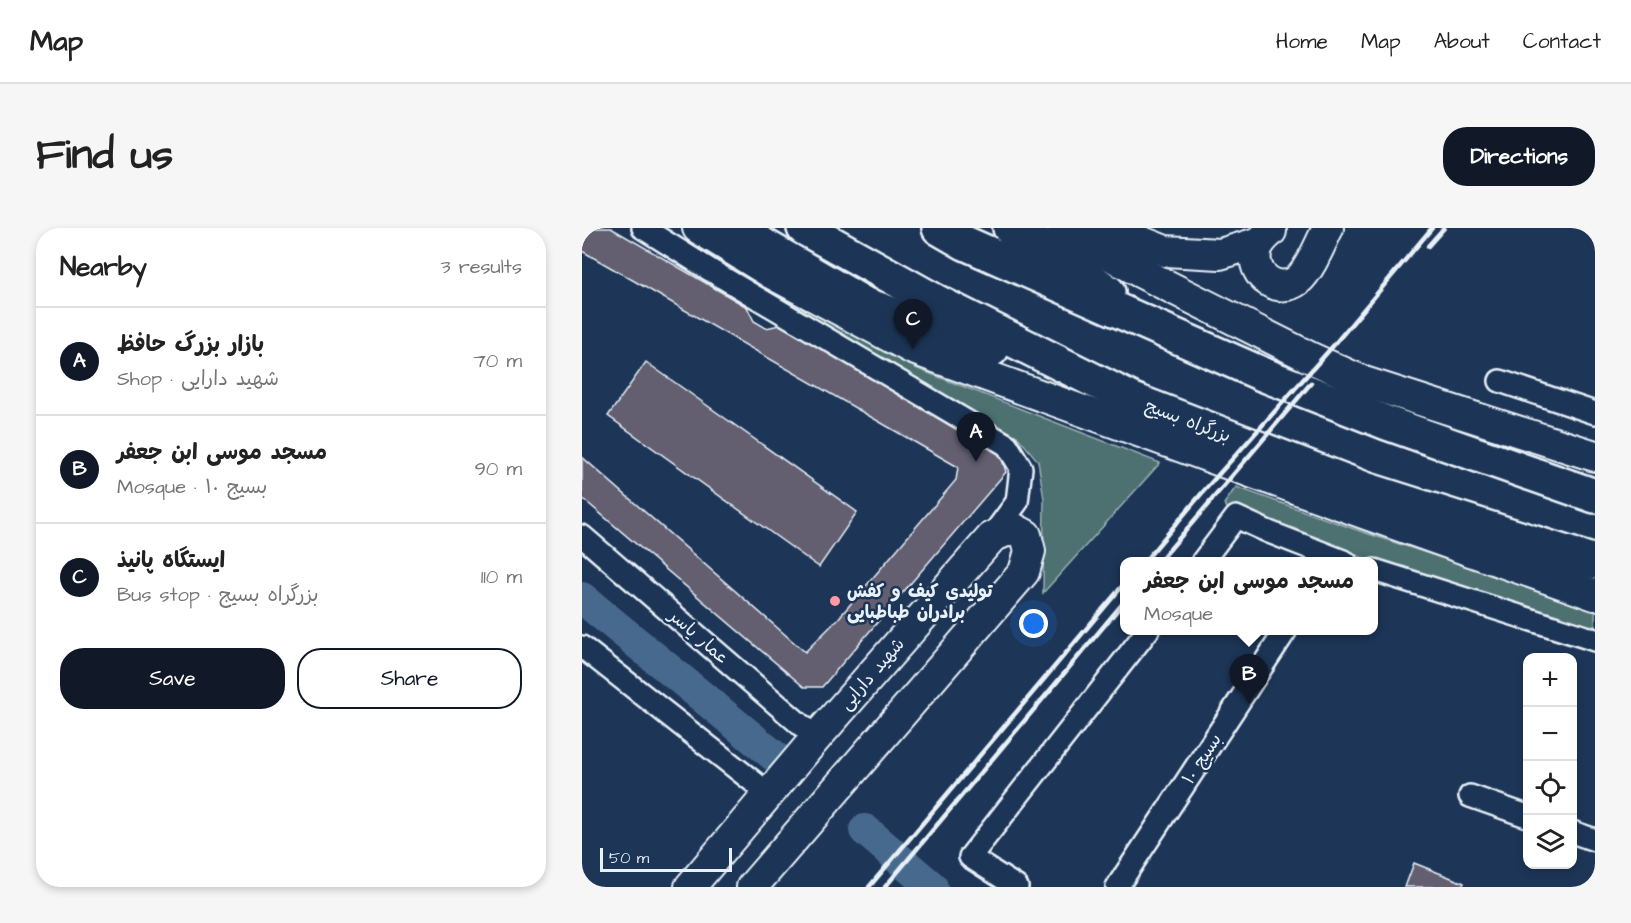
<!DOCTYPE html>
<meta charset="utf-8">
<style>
body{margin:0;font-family:"Architects Daughter","Playpen Sans Arabic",sans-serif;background:#f6f6f6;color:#222}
.controls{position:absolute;right:18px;bottom:18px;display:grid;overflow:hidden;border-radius:12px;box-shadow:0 3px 9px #0003}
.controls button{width:54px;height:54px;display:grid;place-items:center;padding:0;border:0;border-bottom:2px solid #e0e0e0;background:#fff;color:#222;font:30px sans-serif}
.scale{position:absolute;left:18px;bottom:15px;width:132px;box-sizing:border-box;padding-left:6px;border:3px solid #e8f1f8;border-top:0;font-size:16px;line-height:21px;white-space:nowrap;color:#e8f1f8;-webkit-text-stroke:4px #1d3557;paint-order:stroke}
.you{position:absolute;left:452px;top:396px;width:21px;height:21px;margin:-15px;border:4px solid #fff;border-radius:50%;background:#1a73e8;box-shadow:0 0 0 9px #1a73e833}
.badge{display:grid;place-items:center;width:39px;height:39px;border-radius:50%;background:#111827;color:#fff;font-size:20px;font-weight:700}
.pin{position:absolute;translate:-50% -50px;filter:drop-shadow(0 2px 3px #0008)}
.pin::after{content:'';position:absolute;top:32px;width:21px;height:18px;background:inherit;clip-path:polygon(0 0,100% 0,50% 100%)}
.popup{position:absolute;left:538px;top:329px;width:258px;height:78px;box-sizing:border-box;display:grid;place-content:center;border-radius:12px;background:#fff;filter:drop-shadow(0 2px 4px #0005);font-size:20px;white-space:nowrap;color:#767676}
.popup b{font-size:22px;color:#222}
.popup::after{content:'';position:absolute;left:50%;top:100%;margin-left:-12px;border:12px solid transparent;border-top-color:#fff}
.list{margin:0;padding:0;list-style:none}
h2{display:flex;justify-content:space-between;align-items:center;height:78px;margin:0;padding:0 24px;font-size:26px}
h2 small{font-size:20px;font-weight:400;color:#767676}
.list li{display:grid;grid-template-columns:39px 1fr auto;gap:18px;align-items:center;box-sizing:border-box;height:108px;padding:0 24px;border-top:2px solid #e0e0e0}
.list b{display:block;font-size:22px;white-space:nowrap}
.list p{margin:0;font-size:20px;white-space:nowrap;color:#767676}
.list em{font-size:20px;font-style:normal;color:#767676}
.actions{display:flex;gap:12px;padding:18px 24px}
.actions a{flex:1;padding:14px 0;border:2px solid #111827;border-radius:24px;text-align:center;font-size:21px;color:#111827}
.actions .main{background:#111827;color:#fff}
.icon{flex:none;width:33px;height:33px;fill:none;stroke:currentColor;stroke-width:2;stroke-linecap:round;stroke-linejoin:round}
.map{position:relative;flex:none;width:1013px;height:659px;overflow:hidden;border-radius:24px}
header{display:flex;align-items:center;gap:36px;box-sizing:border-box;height:84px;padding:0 30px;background:#fff;border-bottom:2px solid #e0e0e0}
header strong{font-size:28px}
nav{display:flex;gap:33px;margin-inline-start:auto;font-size:21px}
.intro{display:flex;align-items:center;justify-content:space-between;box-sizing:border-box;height:144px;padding:0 36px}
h1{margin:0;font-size:42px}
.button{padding:15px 27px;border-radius:24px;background:#111827;color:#fff;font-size:21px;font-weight:700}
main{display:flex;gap:36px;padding:0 36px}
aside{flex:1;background:#fff;border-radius:24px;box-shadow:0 3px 9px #0003}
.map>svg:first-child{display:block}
.green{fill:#4d6f71;stroke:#9ab0b4;stroke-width:1.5}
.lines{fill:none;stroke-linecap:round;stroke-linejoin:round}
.river{stroke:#47698d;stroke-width:32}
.building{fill:#635f70;stroke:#e8f1f8;stroke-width:1.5}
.street-casing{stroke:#e8f1f8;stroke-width:26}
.secondary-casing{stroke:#e8f1f8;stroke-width:34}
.highway-casing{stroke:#e8f1f8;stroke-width:38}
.street{stroke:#1d3557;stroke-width:21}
.secondary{stroke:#1d3557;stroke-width:30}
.highway{stroke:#1d3557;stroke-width:33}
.rail{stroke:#e8f1f8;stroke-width:4.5}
.poi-dot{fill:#ff9aa2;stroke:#1d3557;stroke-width:2}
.labels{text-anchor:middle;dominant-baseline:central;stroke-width:5;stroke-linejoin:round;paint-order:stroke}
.street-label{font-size:18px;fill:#e8f1f8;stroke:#1d3557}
.poi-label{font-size:18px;font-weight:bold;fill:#e8f1f8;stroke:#1d3557;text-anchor:start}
</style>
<header>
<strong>Map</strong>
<nav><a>Home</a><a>Map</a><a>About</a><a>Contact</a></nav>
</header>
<div class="intro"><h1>Find us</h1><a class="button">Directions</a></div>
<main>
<aside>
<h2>Nearby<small>3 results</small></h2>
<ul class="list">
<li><span class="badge">A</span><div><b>بازار بزرگ حافظ</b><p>Shop · شهید دارایی</p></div><em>70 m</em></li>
<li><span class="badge">B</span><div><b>مسجد موسی ابن جعفر</b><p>Mosque · بسیج ۱۰</p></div><em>90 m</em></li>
<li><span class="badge">C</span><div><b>ایستگاه پانیذ</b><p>Bus stop · بزرگراه بسیج</p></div><em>110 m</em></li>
</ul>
<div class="actions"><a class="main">Save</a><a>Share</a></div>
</aside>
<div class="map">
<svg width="1013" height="659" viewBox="0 0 1013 659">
<rect width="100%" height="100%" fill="#1d3557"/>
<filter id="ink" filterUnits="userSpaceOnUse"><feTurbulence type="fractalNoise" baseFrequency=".0167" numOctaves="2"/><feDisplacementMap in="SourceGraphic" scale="12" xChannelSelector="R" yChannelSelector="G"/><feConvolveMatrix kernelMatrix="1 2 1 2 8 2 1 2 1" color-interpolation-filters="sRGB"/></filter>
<g filter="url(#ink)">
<!-- green -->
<g class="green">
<polygon points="166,48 336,141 578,235 461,365 462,271 456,233 435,208 163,55"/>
<polygon points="654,259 775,302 1013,381 1013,405 651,287 642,276"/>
</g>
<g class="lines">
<!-- river -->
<g class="river">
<polyline points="0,370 196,531"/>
<polyline points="283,602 350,659"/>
</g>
</g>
<!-- building -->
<g class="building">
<polygon points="0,0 29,0 165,79 172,93 184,100 198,97 418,224 424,244 240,459 222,459 0,270 0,229 223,424 255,392 374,252 376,239 0,23"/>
<polygon points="64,134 275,284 237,339 26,188"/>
<polygon points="832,635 882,655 880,659 823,659"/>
</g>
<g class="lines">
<defs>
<g id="street">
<polyline points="61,0 128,42 425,217 439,240 435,274 410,308"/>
<polyline points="918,153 1013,185"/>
<polyline points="0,308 234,510"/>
<polyline points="620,334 654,289 687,304 764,334"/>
<polyline points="792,342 1013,412"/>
<polyline points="0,419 187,566"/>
<polyline points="888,568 945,588"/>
<polyline points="990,604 1013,612"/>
<polyline points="435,659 388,629 566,402"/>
<polyline points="535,659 704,402"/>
</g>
<g id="secondary">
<polyline points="116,0 189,45 331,121 784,286 1013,367"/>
<polyline points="481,0 556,43 727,129 782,154 1013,228"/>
<polyline points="525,0 583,23 638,26 678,14"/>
<path d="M689,3C682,9 675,16 674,25C670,49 697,67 716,52C728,42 739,14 746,0"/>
<polyline points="108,659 234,510 410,309 431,300 444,307 448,323 442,344 170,659"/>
</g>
<g id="highway">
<polyline points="152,0 282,76 410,121"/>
<polyline points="222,0 353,73 551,172 783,261 1013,334"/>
<polyline points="357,0 383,15 680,146 805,195 1013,268"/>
<polyline points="428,0 470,23 526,64"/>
</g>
</defs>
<!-- street casing -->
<use href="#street" class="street-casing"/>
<!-- secondary casing -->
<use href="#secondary" class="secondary-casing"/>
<!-- highway casing -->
<use href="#highway" class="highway-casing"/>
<!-- street -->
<use href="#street" class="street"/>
<!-- secondary -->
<use href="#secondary" class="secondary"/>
<!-- highway -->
<use href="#highway" class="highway"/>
<!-- rail -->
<g class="rail">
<polyline points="846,18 862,0"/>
<polyline points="562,334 620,265 751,118 850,0"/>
<polyline points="577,334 729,155"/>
<polyline points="287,659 542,356"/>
<polyline points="303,659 542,374"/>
</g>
</g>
</g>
<!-- markers -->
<circle class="poi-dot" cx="253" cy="373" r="6"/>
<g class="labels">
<!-- street labels -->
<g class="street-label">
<text transform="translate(606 193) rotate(21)">بزرگراه بسیج</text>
<text transform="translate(117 409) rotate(41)">عمار یاسر</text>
<text transform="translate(290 446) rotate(-49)">شهید دارایی</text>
<text transform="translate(620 531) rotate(-57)">بسیج ۱۰</text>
</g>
<!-- poi labels -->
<g class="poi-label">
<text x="265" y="363">تولیدی کیف و کفش<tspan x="265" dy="21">برادران طباطبایی</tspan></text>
</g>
</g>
</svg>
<div class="controls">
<button>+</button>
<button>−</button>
<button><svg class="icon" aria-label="locate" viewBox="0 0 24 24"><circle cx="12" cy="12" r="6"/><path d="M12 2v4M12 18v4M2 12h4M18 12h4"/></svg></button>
<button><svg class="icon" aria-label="layers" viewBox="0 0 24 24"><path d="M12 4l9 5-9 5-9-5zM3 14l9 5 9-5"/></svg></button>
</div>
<div class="scale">50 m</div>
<div class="you"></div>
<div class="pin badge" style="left:394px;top:234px">A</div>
<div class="pin badge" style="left:667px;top:476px">B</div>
<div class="popup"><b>مسجد موسی ابن جعفر</b>Mosque</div>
<div class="pin badge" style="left:331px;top:121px">C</div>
</div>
</main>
